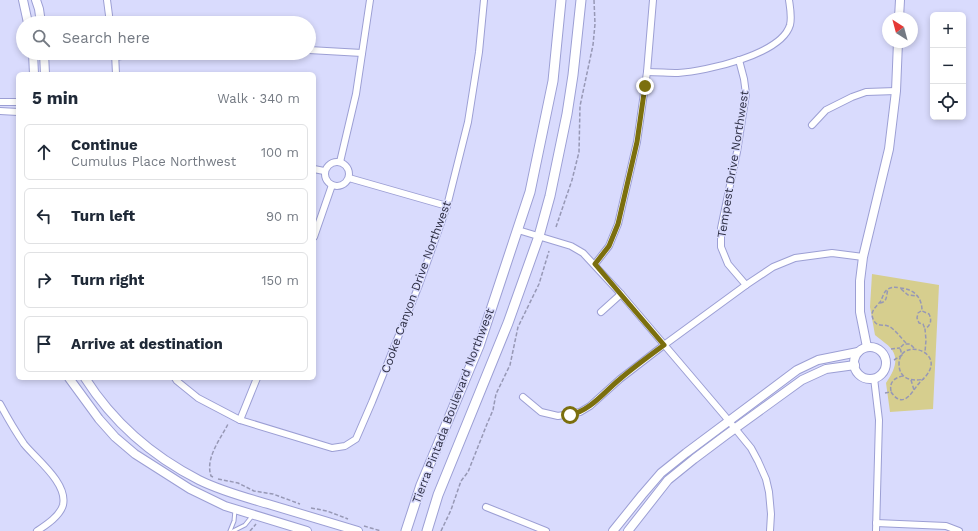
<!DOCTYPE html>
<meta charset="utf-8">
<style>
body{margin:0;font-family:"Work Sans",sans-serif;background:#f2f2f3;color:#1f2937}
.controls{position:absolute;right:12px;top:12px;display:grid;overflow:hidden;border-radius:6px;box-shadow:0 2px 6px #0003}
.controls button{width:36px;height:36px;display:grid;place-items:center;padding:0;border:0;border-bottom:1px solid #e0e1e3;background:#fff;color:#1f2937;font:20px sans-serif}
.compass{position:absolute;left:882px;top:12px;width:36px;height:36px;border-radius:50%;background:#fff;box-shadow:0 2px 6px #0003;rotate:324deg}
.stop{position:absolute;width:12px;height:12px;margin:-9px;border:3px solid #7b6f0e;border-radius:50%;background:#fff}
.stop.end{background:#7b6f0e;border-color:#fff;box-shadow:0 1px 4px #0008}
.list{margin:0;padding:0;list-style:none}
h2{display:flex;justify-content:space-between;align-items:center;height:52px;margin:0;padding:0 16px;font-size:17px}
h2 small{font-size:13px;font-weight:400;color:#747a83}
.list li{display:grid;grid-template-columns:26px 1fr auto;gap:12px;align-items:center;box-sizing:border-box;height:56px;margin:0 8px 8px;padding:0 8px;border:1px solid #e0e1e3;border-radius:6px}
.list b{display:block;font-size:15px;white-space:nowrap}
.list p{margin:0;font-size:13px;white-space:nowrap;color:#747a83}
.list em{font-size:13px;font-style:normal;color:#747a83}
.icon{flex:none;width:22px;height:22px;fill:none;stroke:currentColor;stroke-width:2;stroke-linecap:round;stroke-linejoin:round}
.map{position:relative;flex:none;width:978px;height:531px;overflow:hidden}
.search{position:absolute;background:#fff;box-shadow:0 2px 6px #0003;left:16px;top:16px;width:300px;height:44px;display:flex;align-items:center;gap:10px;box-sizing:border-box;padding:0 14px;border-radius:22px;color:#747a83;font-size:15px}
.panel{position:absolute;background:#fff;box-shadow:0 2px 6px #0003;left:16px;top:72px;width:300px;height:308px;border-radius:6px}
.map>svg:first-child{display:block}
.green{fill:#d6ce8e}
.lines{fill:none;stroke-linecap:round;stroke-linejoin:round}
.service-casing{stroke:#9c9fd4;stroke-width:5}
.minor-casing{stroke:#9c9fd4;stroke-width:8}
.tertiary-casing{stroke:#9c9fd4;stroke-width:10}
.secondary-casing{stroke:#9c9fd4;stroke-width:11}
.path{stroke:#9798b5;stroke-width:1.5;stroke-dasharray:4 2;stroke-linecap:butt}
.service{stroke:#fff;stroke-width:3}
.minor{stroke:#fff;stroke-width:6}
.tertiary{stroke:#fff;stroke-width:8}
.secondary{stroke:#fff;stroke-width:9}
.route{stroke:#7b6f0e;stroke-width:5}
.labels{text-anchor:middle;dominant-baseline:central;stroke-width:3;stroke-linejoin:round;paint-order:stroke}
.street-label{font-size:12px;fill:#2f3045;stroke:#d9dbfd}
</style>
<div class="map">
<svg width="978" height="531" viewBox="0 0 978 531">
<rect width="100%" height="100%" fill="#d9dbfd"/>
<!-- green -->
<path class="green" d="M872,274L939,285L933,409L890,412L886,383C895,370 902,355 885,343C882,340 878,338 875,335L870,307Z"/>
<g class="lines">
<defs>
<g id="service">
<polyline points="230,531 234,521 235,510"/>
<polyline points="233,531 245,525 253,515"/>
</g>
<g id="minor">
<polyline points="107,0 110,23"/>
<polyline points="309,50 362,53"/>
<polyline points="115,53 116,74"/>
<polyline points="116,57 138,53"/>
<polyline points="739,60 744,79 746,94 737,152 721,228 721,247 728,264 746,285"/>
<path d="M647,72C658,72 668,73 678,73C706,71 781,55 790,25C792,17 790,7 789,0"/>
<polyline points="0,102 18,102"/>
<polyline points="0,111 18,112"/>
<polyline points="812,125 826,110 852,97 866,92 896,91"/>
<circle cx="337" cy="174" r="12"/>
<polyline points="340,162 356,94 370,0"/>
<polyline points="314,169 324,171"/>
<polyline points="349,178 447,206"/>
<polyline points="518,230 571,246 583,253 621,294 724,415 751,448 758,461 766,479 769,492 771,514 770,531"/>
<polyline points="314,237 332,185"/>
<polyline points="595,264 609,246 618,224 637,142 647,72 653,0"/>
<polyline points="601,312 621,294"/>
<polyline points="175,378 177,381 198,398 240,420 332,448 345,446 356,439 372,402 419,285 447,206 468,122 479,52 484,0"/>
<polyline points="874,378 879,420 876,531"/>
<polyline points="523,397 541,412 558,416 580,412 590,406 620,379 664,345 746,285 773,267 795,258 832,253 863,257"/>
<path d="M0,404C7,417 15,431 24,444C36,459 68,483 63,505C60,516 46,525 37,531"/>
<polyline points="240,420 257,378"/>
<polyline points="486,507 546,531"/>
<polyline points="876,523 946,526 959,531"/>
</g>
<g id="tertiary">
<polyline points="23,0 28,23"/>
<polyline points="36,0 39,9 41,23"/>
<polyline points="899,18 900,0"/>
<polyline points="33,53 34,74"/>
<polyline points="44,53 45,74"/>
<polyline points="867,347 860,312 860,281 863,257 889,149 896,91 898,42"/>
<circle cx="870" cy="363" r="16"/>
<polyline points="69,378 99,419 115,437 135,454 190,489 225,506 307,531"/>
<path d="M85,378C113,422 152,456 199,480C221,491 244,497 268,504C298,513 328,522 358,531"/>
<polyline points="613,531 642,495 661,473 686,453 797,370 818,360 858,352"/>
<polyline points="628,531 668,480 694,459 726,435 802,380 826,369 855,365"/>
</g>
<g id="secondary">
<polyline points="406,531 421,485 479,346 530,192 553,81 561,0"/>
<polyline points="427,531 438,495 508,323 539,236 550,196 567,114 573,75 581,0"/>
</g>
</defs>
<!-- service casing -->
<use href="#service" class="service-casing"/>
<!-- minor casing -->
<use href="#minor" class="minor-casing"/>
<!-- tertiary casing -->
<use href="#tertiary" class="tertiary-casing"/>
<!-- secondary casing -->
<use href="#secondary" class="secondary-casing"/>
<!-- path -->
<g class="path">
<polyline points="556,227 572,180 579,152 580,106 593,45 595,24 594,0"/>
<polyline points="901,289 908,295 918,296"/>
<path d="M880,303C888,302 886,295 888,289"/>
<polyline points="921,311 918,313 917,318 919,323 923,324 925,329"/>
<path d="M906,343C901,338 894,328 888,326C882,324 878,327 874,321C869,312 875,308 880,302C883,298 883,292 888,289C892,287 895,287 900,288C913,289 922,296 922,311L929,314C932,320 931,325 925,329L926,340L925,352"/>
<polyline points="891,349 900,348"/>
<polyline points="894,360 902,355 900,348 904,344 910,344 914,348"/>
<polyline points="911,380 914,390"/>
<path d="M891,391C889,382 895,377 904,376"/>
<path d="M885,393L891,392C905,412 913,388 922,380C952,353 899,335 899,364C899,379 912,382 924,379"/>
<path d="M213,477L211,476C205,458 220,440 228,424"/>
<polyline points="218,479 238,483 254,491 273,494 300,504"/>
<polyline points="311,508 327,511 348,519"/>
<polyline points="364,526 381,531"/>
<polyline points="250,531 256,524"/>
<polyline points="441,531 451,510 461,481 468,472 487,424 493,410 496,394 510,365 518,327 539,284 549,251"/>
</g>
<!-- service -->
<use href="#service" class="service"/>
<!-- minor -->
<use href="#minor" class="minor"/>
<!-- tertiary -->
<use href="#tertiary" class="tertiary"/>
<!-- secondary -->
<use href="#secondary" class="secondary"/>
</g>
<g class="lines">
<!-- route -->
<path class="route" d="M570,415C591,410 603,393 620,379C634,367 649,356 664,345L595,264L609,246L618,224L637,142L645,86"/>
</g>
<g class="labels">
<!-- street labels -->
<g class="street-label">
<text transform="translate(733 164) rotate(-81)">Tempest Drive Northwest</text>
<text transform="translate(416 287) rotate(-70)">Cooke Canyon Drive Northwest</text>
<text transform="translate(453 406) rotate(-69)">Tierra Pintada Boulevard Northwest</text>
</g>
</g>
</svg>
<div class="controls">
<button>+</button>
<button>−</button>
<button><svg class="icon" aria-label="locate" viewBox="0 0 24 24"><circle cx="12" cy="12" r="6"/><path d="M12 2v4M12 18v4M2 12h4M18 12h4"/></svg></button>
</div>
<svg class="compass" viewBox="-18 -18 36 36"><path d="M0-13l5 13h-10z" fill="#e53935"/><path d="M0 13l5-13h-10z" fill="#747a83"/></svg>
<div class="stop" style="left:570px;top:415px"></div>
<div class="stop end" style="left:645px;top:86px"></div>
<div class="search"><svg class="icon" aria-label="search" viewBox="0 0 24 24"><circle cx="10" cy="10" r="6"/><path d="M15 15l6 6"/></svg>Search here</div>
<section class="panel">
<h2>5 min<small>Walk · 340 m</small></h2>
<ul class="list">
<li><svg class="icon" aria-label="ahead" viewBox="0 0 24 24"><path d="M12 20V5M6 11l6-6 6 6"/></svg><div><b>Continue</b><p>Cumulus Place Northwest</p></div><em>100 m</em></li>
<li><svg class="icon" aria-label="left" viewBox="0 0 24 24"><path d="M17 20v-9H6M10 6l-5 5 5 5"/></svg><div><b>Turn left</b></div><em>90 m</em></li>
<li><svg class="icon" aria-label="right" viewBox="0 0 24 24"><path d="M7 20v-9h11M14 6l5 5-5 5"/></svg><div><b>Turn right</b></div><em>150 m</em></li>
<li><svg class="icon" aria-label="arrive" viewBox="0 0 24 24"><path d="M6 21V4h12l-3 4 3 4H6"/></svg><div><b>Arrive at destination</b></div></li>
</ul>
</section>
</div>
